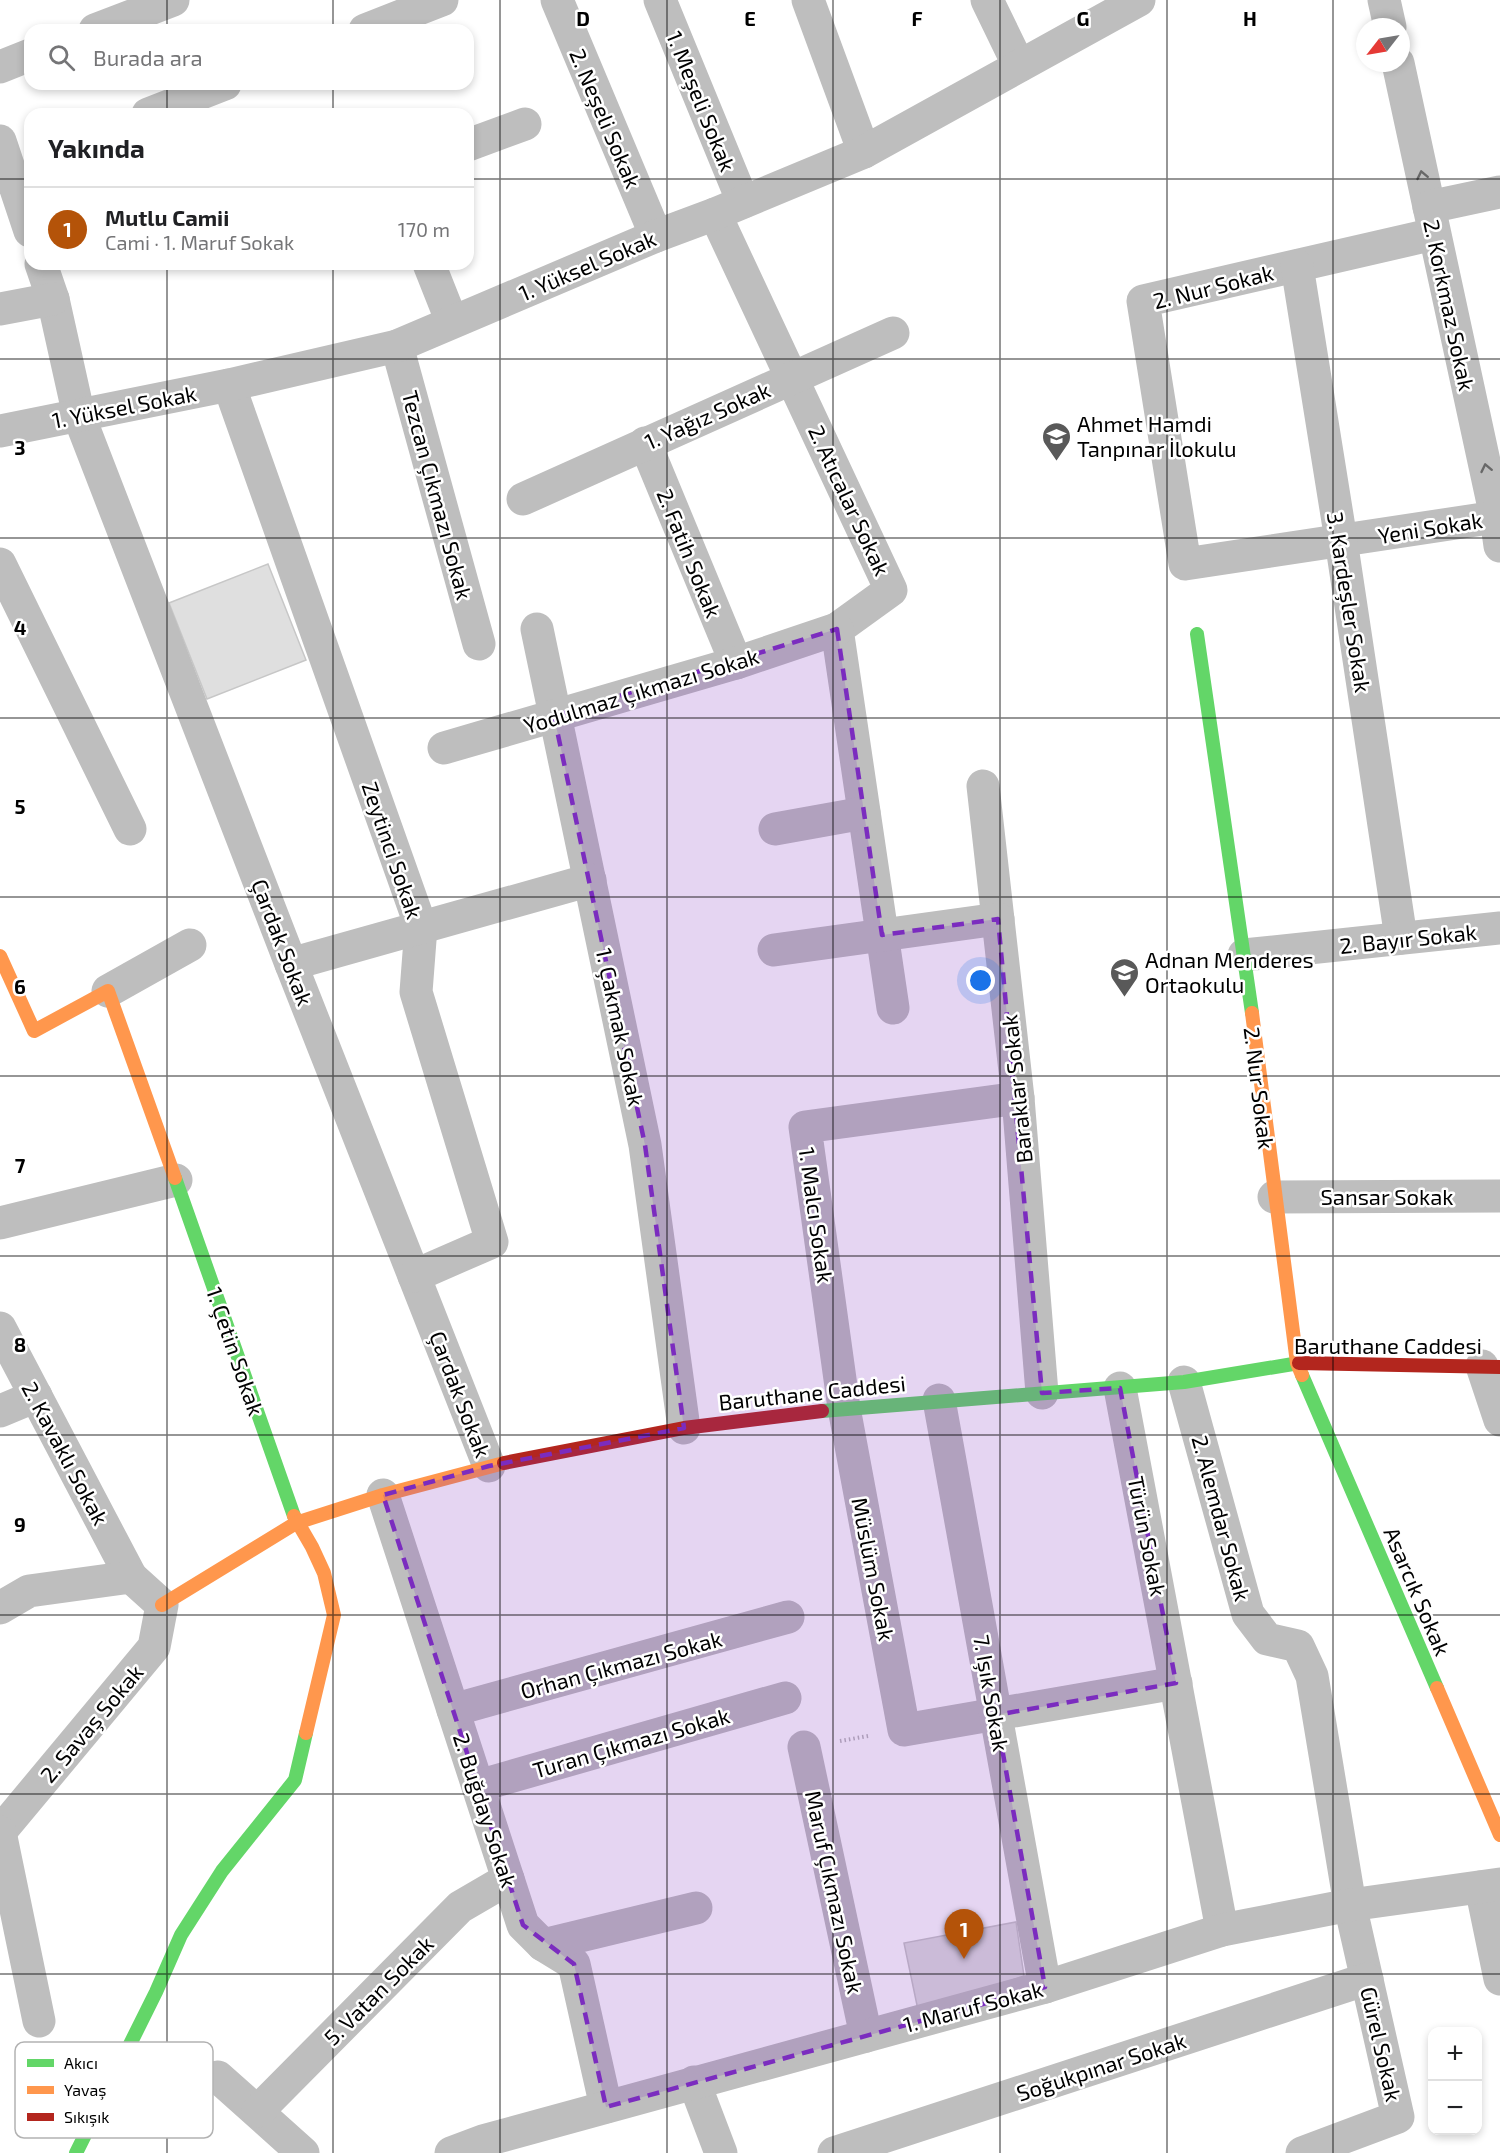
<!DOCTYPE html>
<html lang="tr">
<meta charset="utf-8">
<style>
body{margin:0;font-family:"Exo 2",sans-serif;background:#f2f2f2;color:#202124}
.controls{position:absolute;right:18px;bottom:18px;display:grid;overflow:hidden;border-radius:12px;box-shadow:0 3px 9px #0003}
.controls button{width:54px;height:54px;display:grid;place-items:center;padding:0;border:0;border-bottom:2px solid #e0e0e0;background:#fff;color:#202124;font:30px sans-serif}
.compass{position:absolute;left:1356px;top:18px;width:54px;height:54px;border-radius:50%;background:#fff;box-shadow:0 3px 9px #0003;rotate:239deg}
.you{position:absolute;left:981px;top:981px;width:21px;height:21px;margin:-15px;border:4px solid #fff;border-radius:50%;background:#1a73e8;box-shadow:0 0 0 9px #1a73e833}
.badge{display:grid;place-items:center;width:39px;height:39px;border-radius:50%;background:#b45309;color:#fff;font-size:20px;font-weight:700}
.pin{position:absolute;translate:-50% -50px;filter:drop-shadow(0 2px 3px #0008)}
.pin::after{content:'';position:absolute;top:32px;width:21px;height:18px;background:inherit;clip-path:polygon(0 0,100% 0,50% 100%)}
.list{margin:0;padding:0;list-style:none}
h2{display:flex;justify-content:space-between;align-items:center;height:78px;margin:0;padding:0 24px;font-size:26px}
h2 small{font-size:20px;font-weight:400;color:#757577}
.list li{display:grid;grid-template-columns:39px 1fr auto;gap:18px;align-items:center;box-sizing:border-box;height:84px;padding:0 24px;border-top:2px solid #e0e0e0}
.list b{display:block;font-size:22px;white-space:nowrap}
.list p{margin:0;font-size:20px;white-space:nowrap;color:#757577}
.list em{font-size:20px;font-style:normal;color:#757577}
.icon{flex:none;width:33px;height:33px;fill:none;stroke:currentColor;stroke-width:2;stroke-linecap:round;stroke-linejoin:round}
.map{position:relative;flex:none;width:1500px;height:2153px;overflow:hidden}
.search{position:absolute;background:#fff;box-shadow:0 3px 9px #0003;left:24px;top:24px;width:450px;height:66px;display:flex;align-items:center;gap:15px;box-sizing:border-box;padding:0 21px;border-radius:18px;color:#757577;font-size:22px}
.panel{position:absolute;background:#fff;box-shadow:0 3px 9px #0003;left:24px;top:108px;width:450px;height:162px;border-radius:18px}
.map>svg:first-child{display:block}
.building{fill:#dfdfdf;stroke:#c7c7c7;stroke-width:1.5}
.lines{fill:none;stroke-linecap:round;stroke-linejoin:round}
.path{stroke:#b9b9b9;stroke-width:4;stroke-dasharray:1.5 3;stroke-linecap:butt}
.street{stroke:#bebebe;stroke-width:33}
.fast{stroke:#63d668;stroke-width:14}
.slow{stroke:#ff974d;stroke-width:14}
.jam{stroke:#b3261e;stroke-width:14}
.oneway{stroke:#686868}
.marked{fill:#7b2cbf;fill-opacity:0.2;stroke:#7b2cbf;stroke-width:4.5;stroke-dasharray:12 8;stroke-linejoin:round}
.grid{fill:none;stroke:#000;stroke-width:1.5;stroke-opacity:0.55}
.labels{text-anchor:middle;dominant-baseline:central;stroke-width:5;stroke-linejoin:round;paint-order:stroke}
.street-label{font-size:22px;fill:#000;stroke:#fff}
.poi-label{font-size:22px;fill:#000;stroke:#fff;text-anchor:start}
.key{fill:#fff;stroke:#b2b2b2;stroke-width:1.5}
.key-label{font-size:16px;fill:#000}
.grid-label{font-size:20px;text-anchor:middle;font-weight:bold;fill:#000;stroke:#fff;stroke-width:5;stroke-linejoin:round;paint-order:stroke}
</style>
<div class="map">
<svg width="1500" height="2153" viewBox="0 0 1500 2153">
<rect width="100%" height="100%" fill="#fff"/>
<!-- building -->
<g class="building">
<polygon points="268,564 306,660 207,699 169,603"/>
<polygon points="1016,1922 1024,1976 918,2010 904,1943"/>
</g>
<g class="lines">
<!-- path -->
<polyline class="path" points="840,1741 868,1736"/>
<!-- street -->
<g class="street">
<polyline points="557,0 656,236"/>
<polyline points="660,0 743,202"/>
<polyline points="808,0 864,152"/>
<polyline points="987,0 1019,66"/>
<polyline points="1384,0 1390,27"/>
<polyline points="95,30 173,0"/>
<polyline points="365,30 442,0"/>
<polyline points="1398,63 1496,517 1500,546"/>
<polyline points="0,67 30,55"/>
<polyline points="148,114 225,84"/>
<polyline points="0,141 30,231"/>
<polyline points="468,145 525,124"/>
<polyline points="1429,207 1500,192"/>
<polyline points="715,214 891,590 837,629 893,1008"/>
<polyline points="1434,234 1143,301 1185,564 1496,517"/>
<polyline points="41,264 53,299 79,416 291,964 489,1466"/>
<polyline points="429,264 452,322"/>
<polyline points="1297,266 1341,540 1401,938"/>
<polyline points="0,309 53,299"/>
<polyline points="397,346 479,644"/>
<polyline points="229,385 421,927 416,992 492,1242 414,1276"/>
<polyline points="0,431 229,385 397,346 656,236 715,214 864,152 1139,0"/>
<polyline points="645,443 736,663"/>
<polyline points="523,499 893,333"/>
<polyline points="0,564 130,829"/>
<polyline points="537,629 645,1145 684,1428"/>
<polyline points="444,748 736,663 837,629"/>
<polyline points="983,786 1018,1098 1042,1393"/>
<polyline points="775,829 864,813"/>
<polyline points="774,950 998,919"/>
<polyline points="1244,955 1500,928"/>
<polyline points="291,964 590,880"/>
<polyline points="108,991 190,945"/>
<polyline points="1018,1098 805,1127 844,1408 904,1730 1176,1683"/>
<polyline points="1274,1197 1500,1196"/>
<polyline points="0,1223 176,1180"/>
<polyline points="0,1328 131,1577"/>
<polyline points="1482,1366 1500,1420"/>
<polyline points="1184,1382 1248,1614 1267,1639 1298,1646 1312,1676 1350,1905 1398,2117 1302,2153"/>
<polyline points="1120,1388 1222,1930"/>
<polyline points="939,1400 1045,1987"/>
<polyline points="0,1411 36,1396"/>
<polyline points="383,1495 523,1925 543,1945 574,1964 606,2107"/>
<polyline points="0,1608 29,1591 131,1577 162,1605 154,1647 0,1832"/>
<polyline points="453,1710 788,1617"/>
<polyline points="804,1747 866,2036"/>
<polyline points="478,1786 785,1698"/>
<polyline points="0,1832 39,2021"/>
<polyline points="1481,1887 1500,1979"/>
<polyline points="543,1945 696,1908"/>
<polyline points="218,2077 303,2153"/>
<polyline points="694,2082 721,2153"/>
<polyline points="258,2111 460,1907 508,1879"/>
<polyline points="451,2153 483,2141 1045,1987 1222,1930 1350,1905 1500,1884"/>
<polyline points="834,2153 1367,1979"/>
</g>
<!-- fast -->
<g class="fast">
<polyline points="1197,634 1252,1013"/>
<polyline points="175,1178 294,1516"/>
<polyline points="1302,1375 1437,1688"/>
<polyline points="822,1411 1184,1382 1299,1363"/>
<polyline points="76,2153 156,1992 181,1935 222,1871 295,1780 306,1733"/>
</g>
<!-- slow -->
<g class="slow">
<polyline points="0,956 34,1031 108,991 175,1178"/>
<polyline points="1252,1013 1297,1363 1302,1375"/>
<polyline points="294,1516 312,1547 324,1573 334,1615 306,1733"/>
<polyline points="162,1605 296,1523 383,1495 504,1463"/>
<polyline points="1437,1688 1500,1835"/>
</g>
<!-- jam -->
<g class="jam">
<polyline points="1299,1363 1500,1367"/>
<polyline points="504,1463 684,1428 822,1411"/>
</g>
</g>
<!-- one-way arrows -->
<defs><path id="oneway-chevron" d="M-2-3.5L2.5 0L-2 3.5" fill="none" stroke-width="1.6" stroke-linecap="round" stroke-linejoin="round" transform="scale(1.5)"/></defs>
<g class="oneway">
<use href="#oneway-chevron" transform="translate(1422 175) rotate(-102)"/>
<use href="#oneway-chevron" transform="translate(1486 468) rotate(-102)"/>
</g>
<!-- marked area -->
<path class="marked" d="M837,629L882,935L998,919L1042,1393L1120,1388L1176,1683L996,1715L1045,1987L606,2107L574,1964L523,1925L383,1495L489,1466L684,1428L645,1145L554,716Z"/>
<!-- grid -->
<path class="grid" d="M167,0V30M333,0V30M500,0V2153M667,0V2153M833,0V2153M1000,0V2153M1167,0V2153M1333,0V2153M167,84V114M333,84V114M0,179H30M468,179H1500M167,264V2153M333,264V2153M0,359H1500M0,538H1500M0,718H1500M0,897H1500M0,1076H1500M0,1256H1500M0,1435H1500M0,1615H1500M0,1794H1500M0,1974H1500"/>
<!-- icons -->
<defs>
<symbol id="school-pin" viewBox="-11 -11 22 30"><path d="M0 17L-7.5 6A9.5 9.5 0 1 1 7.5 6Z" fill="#595959" stroke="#fff"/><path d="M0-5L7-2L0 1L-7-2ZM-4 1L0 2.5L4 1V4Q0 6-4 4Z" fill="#fff"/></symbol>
</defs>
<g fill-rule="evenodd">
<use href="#school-pin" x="1040" y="420" width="33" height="45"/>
<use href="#school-pin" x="1108" y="956" width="33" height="45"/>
</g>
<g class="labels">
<!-- street labels -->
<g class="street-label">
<text transform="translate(702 101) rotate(68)">1. Meşeli Sokak</text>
<text transform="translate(606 118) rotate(67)">2. Neşeli Sokak</text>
<text transform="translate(587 265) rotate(-23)">1. Yüksel Sokak</text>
<text transform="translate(1213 286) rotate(-14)">2. Nur Sokak</text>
<text transform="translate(1450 305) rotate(78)">2. Korkmaz Sokak</text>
<text transform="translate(124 406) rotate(-11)">1. Yüksel Sokak</text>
<text transform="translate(707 415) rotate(-24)">1. Yağız Sokak</text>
<text transform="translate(438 495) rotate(75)">Tezcan Çıkmazı Sokak</text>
<text transform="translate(850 500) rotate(65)">2. Atıcalar Sokak</text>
<text transform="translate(1430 527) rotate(-9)">Yeni Sokak</text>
<text transform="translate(690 553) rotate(68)">2. Fatih Sokak</text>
<text transform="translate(1350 602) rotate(81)">3. Kardeşler Sokak</text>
<text transform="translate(641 690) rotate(-17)">Yodulmaz Çıkmazı Sokak</text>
<text transform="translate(393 850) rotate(71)">Zeytinci Sokak</text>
<text transform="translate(1408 938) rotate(-6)">2. Bayır Sokak</text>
<text transform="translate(283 942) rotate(69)">Çardak Sokak</text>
<text transform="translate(621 1027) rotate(78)">1. Çakmak Sokak</text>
<text transform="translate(1260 1088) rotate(83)">2. Nur Sokak</text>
<text transform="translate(1016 1089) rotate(-96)">Baraklar Sokak</text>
<text x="1387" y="1196">Sansar Sokak</text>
<text transform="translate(817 1215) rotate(82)">1. Malcı Sokak</text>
<text x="1388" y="1345">Baruthane Caddesi</text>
<text transform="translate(236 1351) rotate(71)">1. Çetin Sokak</text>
<text transform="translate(812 1392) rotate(-6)">Baruthane Caddesi</text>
<text transform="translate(461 1394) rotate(69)">Çardak Sokak</text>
<text transform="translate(66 1453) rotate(62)">2. Kavaklı Sokak</text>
<text transform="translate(1222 1518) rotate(75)">2. Alemdar Sokak</text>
<text transform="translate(1148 1536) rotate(79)">Türün Sokak</text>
<text transform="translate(874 1569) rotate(79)">Müslüm Sokak</text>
<text transform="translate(1418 1591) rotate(67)">Asarcık Sokak</text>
<text transform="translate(621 1664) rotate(-15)">Orhan Çıkmazı Sokak</text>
<text transform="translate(992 1693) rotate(80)">7. Işık Sokak</text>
<text transform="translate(91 1723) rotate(-50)">2. Savaş Sokak</text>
<text transform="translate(631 1742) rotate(-16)">Turan Çıkmazı Sokak</text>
<text transform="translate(486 1810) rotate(72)">2. Buğday Sokak</text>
<text transform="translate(835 1892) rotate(78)">Maruf Çıkmazı Sokak</text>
<text transform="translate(378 1990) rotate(-45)">5. Vatan Sokak</text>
<text transform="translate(973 2006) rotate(-15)">1. Maruf Sokak</text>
<text transform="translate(1382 2044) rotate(77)">Gürel Sokak</text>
<text transform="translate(1101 2066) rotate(-18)">Soğukpınar Sokak</text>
</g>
<!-- poi labels -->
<g class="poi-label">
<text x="1077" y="423">Ahmet Hamdi<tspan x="1077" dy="25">Tanpınar İlokulu</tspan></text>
<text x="1145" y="959">Adnan Menderes<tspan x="1145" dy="25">Ortaokulu</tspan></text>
</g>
</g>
<!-- legend -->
<rect x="15" y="2042" width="198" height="96" rx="9" class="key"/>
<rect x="27" y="2059" width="27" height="8" fill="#63d668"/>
<rect x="27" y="2086" width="27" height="8" fill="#ff974d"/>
<rect x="27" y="2113" width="27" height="8" fill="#b3261e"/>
<g class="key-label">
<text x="64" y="2069">Akıcı</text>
<text x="64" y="2096">Yavaş</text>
<text x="64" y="2123">Sıkışık</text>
</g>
<g class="grid-label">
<text x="583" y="26">D</text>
<text x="750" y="26">E</text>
<text x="917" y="26">F</text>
<text x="1083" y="26">G</text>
<text x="1250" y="26">H</text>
<text x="20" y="455">3</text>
<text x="20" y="635">4</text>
<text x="20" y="814">5</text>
<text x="20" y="994">6</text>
<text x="20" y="1173">7</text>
<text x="20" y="1352">8</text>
<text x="20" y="1532">9</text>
</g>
</svg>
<div class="controls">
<button>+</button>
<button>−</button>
</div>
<svg class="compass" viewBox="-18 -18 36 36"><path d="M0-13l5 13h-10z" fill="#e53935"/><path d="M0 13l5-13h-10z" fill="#757577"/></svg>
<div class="you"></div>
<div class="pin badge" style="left:964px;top:1959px">1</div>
<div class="search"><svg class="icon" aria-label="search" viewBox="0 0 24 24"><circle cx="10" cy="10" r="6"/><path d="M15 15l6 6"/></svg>Burada ara</div>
<section class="panel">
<h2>Yakında<small></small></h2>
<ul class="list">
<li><span class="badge">1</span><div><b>Mutlu Camii</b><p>Cami · 1. Maruf Sokak</p></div><em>170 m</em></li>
</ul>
</section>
</div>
